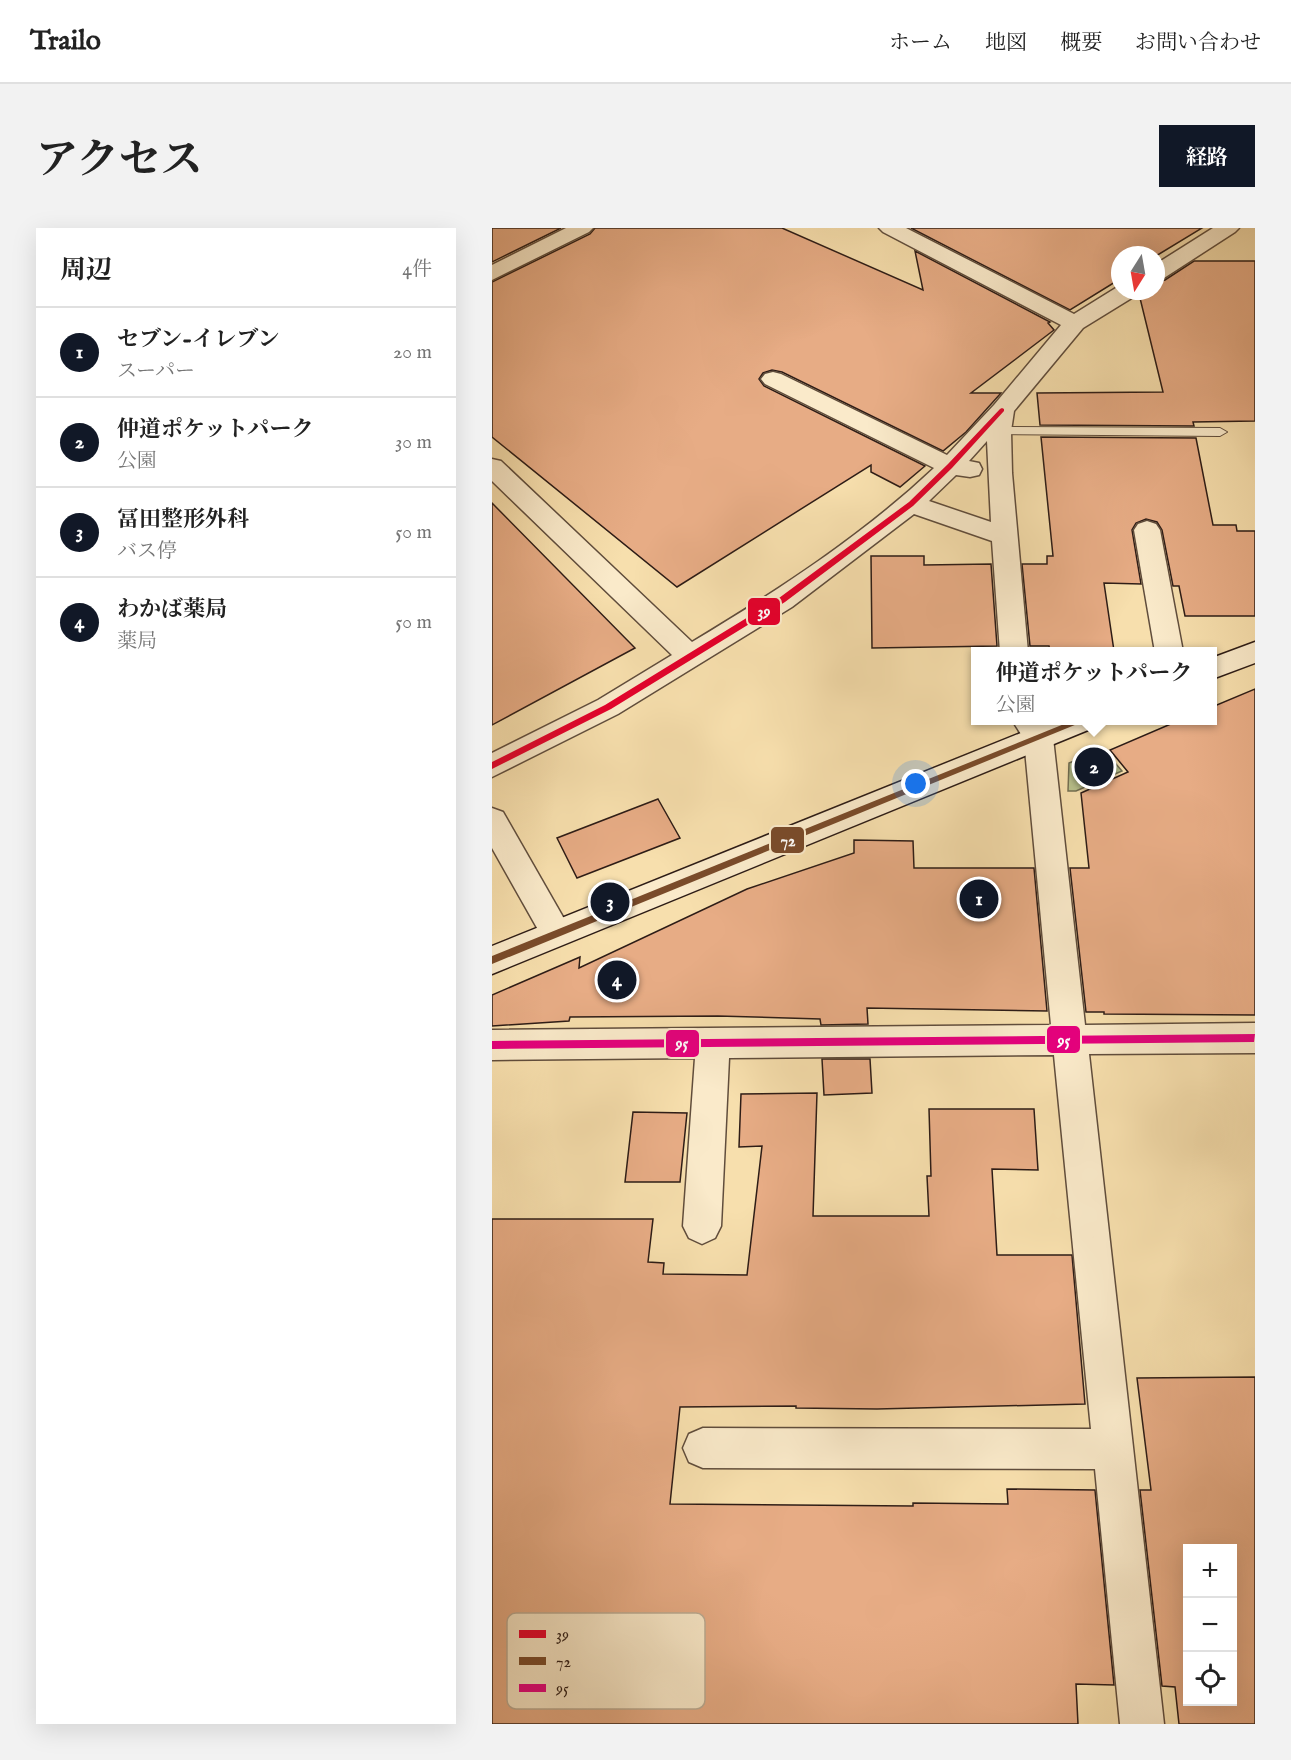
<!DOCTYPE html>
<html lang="ja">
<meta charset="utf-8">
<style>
body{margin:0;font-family:"IM FELL English","Noto Serif JP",serif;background:#f2f2f2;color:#222}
.controls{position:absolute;right:18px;bottom:18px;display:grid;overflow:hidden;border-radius:0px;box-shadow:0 6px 24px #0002}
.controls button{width:54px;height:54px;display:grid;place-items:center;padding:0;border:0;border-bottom:2px solid #e0e0e0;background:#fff;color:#222;font:30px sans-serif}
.compass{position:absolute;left:619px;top:18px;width:54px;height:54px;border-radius:50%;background:#fff;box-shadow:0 6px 24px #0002;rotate:191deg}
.you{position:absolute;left:424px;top:556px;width:21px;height:21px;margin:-15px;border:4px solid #fff;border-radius:50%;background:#1a73e8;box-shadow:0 0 0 9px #1a73e833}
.badge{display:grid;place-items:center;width:39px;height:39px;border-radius:50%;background:#111827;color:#fff;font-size:20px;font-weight:700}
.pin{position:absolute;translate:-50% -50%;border:3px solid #fff;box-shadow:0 2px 6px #0006}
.popup{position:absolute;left:479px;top:419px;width:246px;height:78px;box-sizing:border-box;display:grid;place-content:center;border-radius:0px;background:#fff;filter:drop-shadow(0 2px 4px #0005);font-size:20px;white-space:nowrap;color:#767676}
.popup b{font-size:22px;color:#222}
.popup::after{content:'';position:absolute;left:50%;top:100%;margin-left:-12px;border:12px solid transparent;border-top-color:#fff}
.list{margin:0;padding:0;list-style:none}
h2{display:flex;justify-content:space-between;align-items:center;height:78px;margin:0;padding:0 24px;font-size:26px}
h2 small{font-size:20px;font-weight:400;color:#767676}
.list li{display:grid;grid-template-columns:39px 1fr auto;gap:18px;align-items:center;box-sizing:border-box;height:90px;padding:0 24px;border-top:2px solid #e0e0e0}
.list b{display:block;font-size:22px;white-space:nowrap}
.list p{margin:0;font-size:20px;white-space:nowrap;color:#767676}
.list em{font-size:20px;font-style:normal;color:#767676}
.icon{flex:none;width:33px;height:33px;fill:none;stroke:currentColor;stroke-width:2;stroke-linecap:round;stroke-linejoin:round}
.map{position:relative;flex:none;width:763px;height:1496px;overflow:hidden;border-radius:0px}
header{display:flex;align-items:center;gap:36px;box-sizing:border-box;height:84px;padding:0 30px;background:#fff;border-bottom:2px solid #e0e0e0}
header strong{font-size:28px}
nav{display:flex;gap:33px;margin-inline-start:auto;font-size:21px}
.intro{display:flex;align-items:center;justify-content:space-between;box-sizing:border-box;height:144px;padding:0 36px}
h1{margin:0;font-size:42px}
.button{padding:15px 27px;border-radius:0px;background:#111827;color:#fff;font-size:21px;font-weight:700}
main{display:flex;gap:36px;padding:0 36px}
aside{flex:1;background:#fff;border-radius:0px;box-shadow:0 6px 24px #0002}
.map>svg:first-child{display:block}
.green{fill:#b9c28d;stroke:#736f52;stroke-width:1.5}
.building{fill:#e7ac85;stroke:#2d1c16;stroke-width:1.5;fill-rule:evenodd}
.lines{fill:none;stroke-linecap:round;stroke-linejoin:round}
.lane-casing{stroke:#604d3c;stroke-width:2}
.street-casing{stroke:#604d3c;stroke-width:3}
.secondary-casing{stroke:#2d1c16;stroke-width:3}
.lane{fill:#faeaca;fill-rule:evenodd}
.street{fill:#faeaca;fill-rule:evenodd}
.secondary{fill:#faeaca;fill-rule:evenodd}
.bus-1-casing{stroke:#faeaca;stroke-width:5}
.bus-2-casing{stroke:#faeaca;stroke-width:5}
.bus-3-casing{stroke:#faeaca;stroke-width:5}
.bus-1{fill:#e4002b;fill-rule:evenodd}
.bus-2{fill:#7a4b2a;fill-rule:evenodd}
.bus-3{fill:#e5007d;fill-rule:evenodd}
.key{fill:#faeaca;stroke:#bcac94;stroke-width:1.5}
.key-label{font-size:16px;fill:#2d1c16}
.line-badge{stroke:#faeaca;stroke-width:2}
.badge-label{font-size:16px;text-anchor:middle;font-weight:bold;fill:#fff}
</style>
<header>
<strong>Trailo</strong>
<nav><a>ホーム</a><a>地図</a><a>概要</a><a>お問い合わせ</a></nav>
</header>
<div class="intro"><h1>アクセス</h1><a class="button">経路</a></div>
<main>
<aside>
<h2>周辺<small>4件</small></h2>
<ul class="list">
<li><span class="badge">1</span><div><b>セブン-イレブン</b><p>スーパー</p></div><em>20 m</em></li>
<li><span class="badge">2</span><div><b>仲道ポケットパーク</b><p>公園</p></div><em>30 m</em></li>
<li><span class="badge">3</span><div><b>冨田整形外科</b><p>バス停</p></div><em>50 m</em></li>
<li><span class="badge">4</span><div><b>わかば薬局</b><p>薬局</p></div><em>50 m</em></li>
</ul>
</aside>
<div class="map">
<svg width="763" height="1496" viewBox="0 0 763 1496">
<rect width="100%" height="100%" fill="#f7dfad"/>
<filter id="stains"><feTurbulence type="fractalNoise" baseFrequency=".00333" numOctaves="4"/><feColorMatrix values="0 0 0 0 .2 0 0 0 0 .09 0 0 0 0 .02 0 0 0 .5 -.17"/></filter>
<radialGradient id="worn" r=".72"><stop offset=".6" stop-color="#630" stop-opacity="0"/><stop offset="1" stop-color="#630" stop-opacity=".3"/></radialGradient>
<!-- green -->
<polygon class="green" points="611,521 630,543 584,563 576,563 577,535"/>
<!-- building -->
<g class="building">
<polygon points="0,0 69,0 0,34"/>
<polygon points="103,0 290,0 431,62 423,23 558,94 556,95 562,102 479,165 509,165 474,204 451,223 290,144 280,142 271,145 267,151 272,158 433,238 408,259 379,244 379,237 185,359 0,209 0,54 98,6"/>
<polygon points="419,0 710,0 664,28 628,27 628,51 578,82"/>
<polygon points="702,33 763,33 763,193 701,194 702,198 548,197 545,165 671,164 647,66 648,63 664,63 664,54 673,52"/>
<polygon points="549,209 704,210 721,297 744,297 745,303 763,303 763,388 693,388 687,358 681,358 670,302 665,294 654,291 644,295 640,302 649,356 612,355 622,423 558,423 557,418 538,418 530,336 555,336 555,328 561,328"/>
<polygon points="0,275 143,420 0,497"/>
<polygon points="379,328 432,328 432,337 499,336 505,418 380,420"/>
<polygon points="763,461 763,787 612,786 612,784 594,784 578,640 597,640 589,565 636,544 618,522 688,492 720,492 720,479"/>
<polygon points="166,571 188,610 85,650 65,610"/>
<polygon points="362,612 421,613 422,640 542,640 555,783 375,780 376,796 329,797 328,791 226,788 78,789 77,793 0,798 0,767 88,729 87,740 255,661 362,625"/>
<polygon points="330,831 378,831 380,865 332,867"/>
<polygon points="325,865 321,988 437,988 435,948 439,948 437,881 542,881 546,942 500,941 505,1027 580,1027 593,1176 385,1181 304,1180 304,1178 188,1179 178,1276 421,1278 421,1275 516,1276 515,1261 603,1262 622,1457 584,1456 586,1496 0,1496 0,991 161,991 156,1034 172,1035 171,1046 255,1047 270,918 247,919 249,866"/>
<polygon points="141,884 195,885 188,954 133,954"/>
<path d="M763,1149V1496H687L683,1459L670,1458L648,1262H659L645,1150ZM696,1320H741V1473H696Z"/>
</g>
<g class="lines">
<defs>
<polygon id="lane" points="507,199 728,200 735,204 728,208 502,206 500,203 502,200"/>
<g id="street">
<polygon points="74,0 101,0 97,4 0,52 0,37"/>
<path d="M387,0H414L582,86L627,58L628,63H646L643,68L591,100L522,183L519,203L520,245L536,424H508L500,313L422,286L300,379L126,486L0,549V525L106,472L180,427L0,253V231L9,233L200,414C285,363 370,308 442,240L273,156L269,151L273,146L281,144L289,146L455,227L502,177L569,97L391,4ZM495,213L499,294L437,273L464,247L478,249L487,247L490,241L487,235L477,233Z"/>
<polygon points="721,0 747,0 743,4 672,50 664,52 664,36"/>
<polygon points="655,293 664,296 668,302 691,424 663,424 642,302 646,296"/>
<polygon points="520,492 550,492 561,510 593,797 763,795 763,825 597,826 672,1496 628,1496 603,1241 211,1240 197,1234 191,1220 197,1206 211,1200 599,1201 562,827 237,830 229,998 223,1010 210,1016 197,1010 191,998 203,830 0,832 0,802 559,797 532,511"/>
<polygon points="0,580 11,584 75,696 80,705 75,714 64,718 53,714 0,620"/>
</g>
<g id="secondary">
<polygon points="763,414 763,435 720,451 720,430"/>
<polygon points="561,492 605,492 601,500 0,746 0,718"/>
</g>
</defs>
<!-- lane casing -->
<use href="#lane" class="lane-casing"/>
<!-- street casing -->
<use href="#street" class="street-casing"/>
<!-- secondary casing -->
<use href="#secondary" class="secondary-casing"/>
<!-- lane -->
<use href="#lane" class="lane"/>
<!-- street -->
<use href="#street" class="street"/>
<!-- secondary -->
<use href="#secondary" class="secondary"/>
<defs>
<polygon id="bus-1" points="510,180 512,181 512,183 460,240 421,278 293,374 119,481 0,541 0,534 113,477 287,370 417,274 456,236 508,181"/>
<polygon id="bus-2" points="582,492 595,492 0,736 0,728"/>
<polygon id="bus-3" points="763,806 762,814 0,821 0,813"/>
</defs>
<!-- bus-1 casing -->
<use href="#bus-1" class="bus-1-casing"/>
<!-- bus-2 casing -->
<use href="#bus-2" class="bus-2-casing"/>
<!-- bus-3 casing -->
<use href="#bus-3" class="bus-3-casing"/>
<!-- bus-1 -->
<use href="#bus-1" class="bus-1"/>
<!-- bus-2 -->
<use href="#bus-2" class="bus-2"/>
<!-- bus-3 -->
<use href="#bus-3" class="bus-3"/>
</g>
<!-- legend -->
<rect x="15" y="1385" width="198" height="96" rx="9" class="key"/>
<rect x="27" y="1402" width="27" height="8" fill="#e4002b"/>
<rect x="27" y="1429" width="27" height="8" fill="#7a4b2a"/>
<rect x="27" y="1456" width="27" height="8" fill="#e5007d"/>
<g class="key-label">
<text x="64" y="1412">39</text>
<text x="64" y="1439">72</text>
<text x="64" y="1466">95</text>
</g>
<g class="line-badge">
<rect x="255" y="369" width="34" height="29" rx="6" fill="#e4002b"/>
<rect x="278" y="598" width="35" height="28" rx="6" fill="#7a4b2a"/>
<rect x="554" y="797" width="35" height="29" rx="6" fill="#e5007d"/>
<rect x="173" y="801" width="35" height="29" rx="6" fill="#e5007d"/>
</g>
<g class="badge-label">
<text x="272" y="389">39</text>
<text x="296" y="618">72</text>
<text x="572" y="818">95</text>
<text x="190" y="821">95</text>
</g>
<rect width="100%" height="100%" filter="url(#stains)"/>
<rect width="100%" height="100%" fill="url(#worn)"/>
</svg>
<div class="controls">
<button>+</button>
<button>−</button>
<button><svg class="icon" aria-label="locate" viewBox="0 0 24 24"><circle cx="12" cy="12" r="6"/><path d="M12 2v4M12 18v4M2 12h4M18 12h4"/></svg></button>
</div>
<svg class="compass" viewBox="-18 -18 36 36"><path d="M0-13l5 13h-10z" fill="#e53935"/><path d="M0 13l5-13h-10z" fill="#767676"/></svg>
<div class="you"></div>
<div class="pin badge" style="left:487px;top:671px">1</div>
<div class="pin badge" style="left:602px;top:539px">2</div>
<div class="popup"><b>仲道ポケットパーク</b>公園</div>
<div class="pin badge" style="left:118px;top:674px">3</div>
<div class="pin badge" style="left:125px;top:752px">4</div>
</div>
</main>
